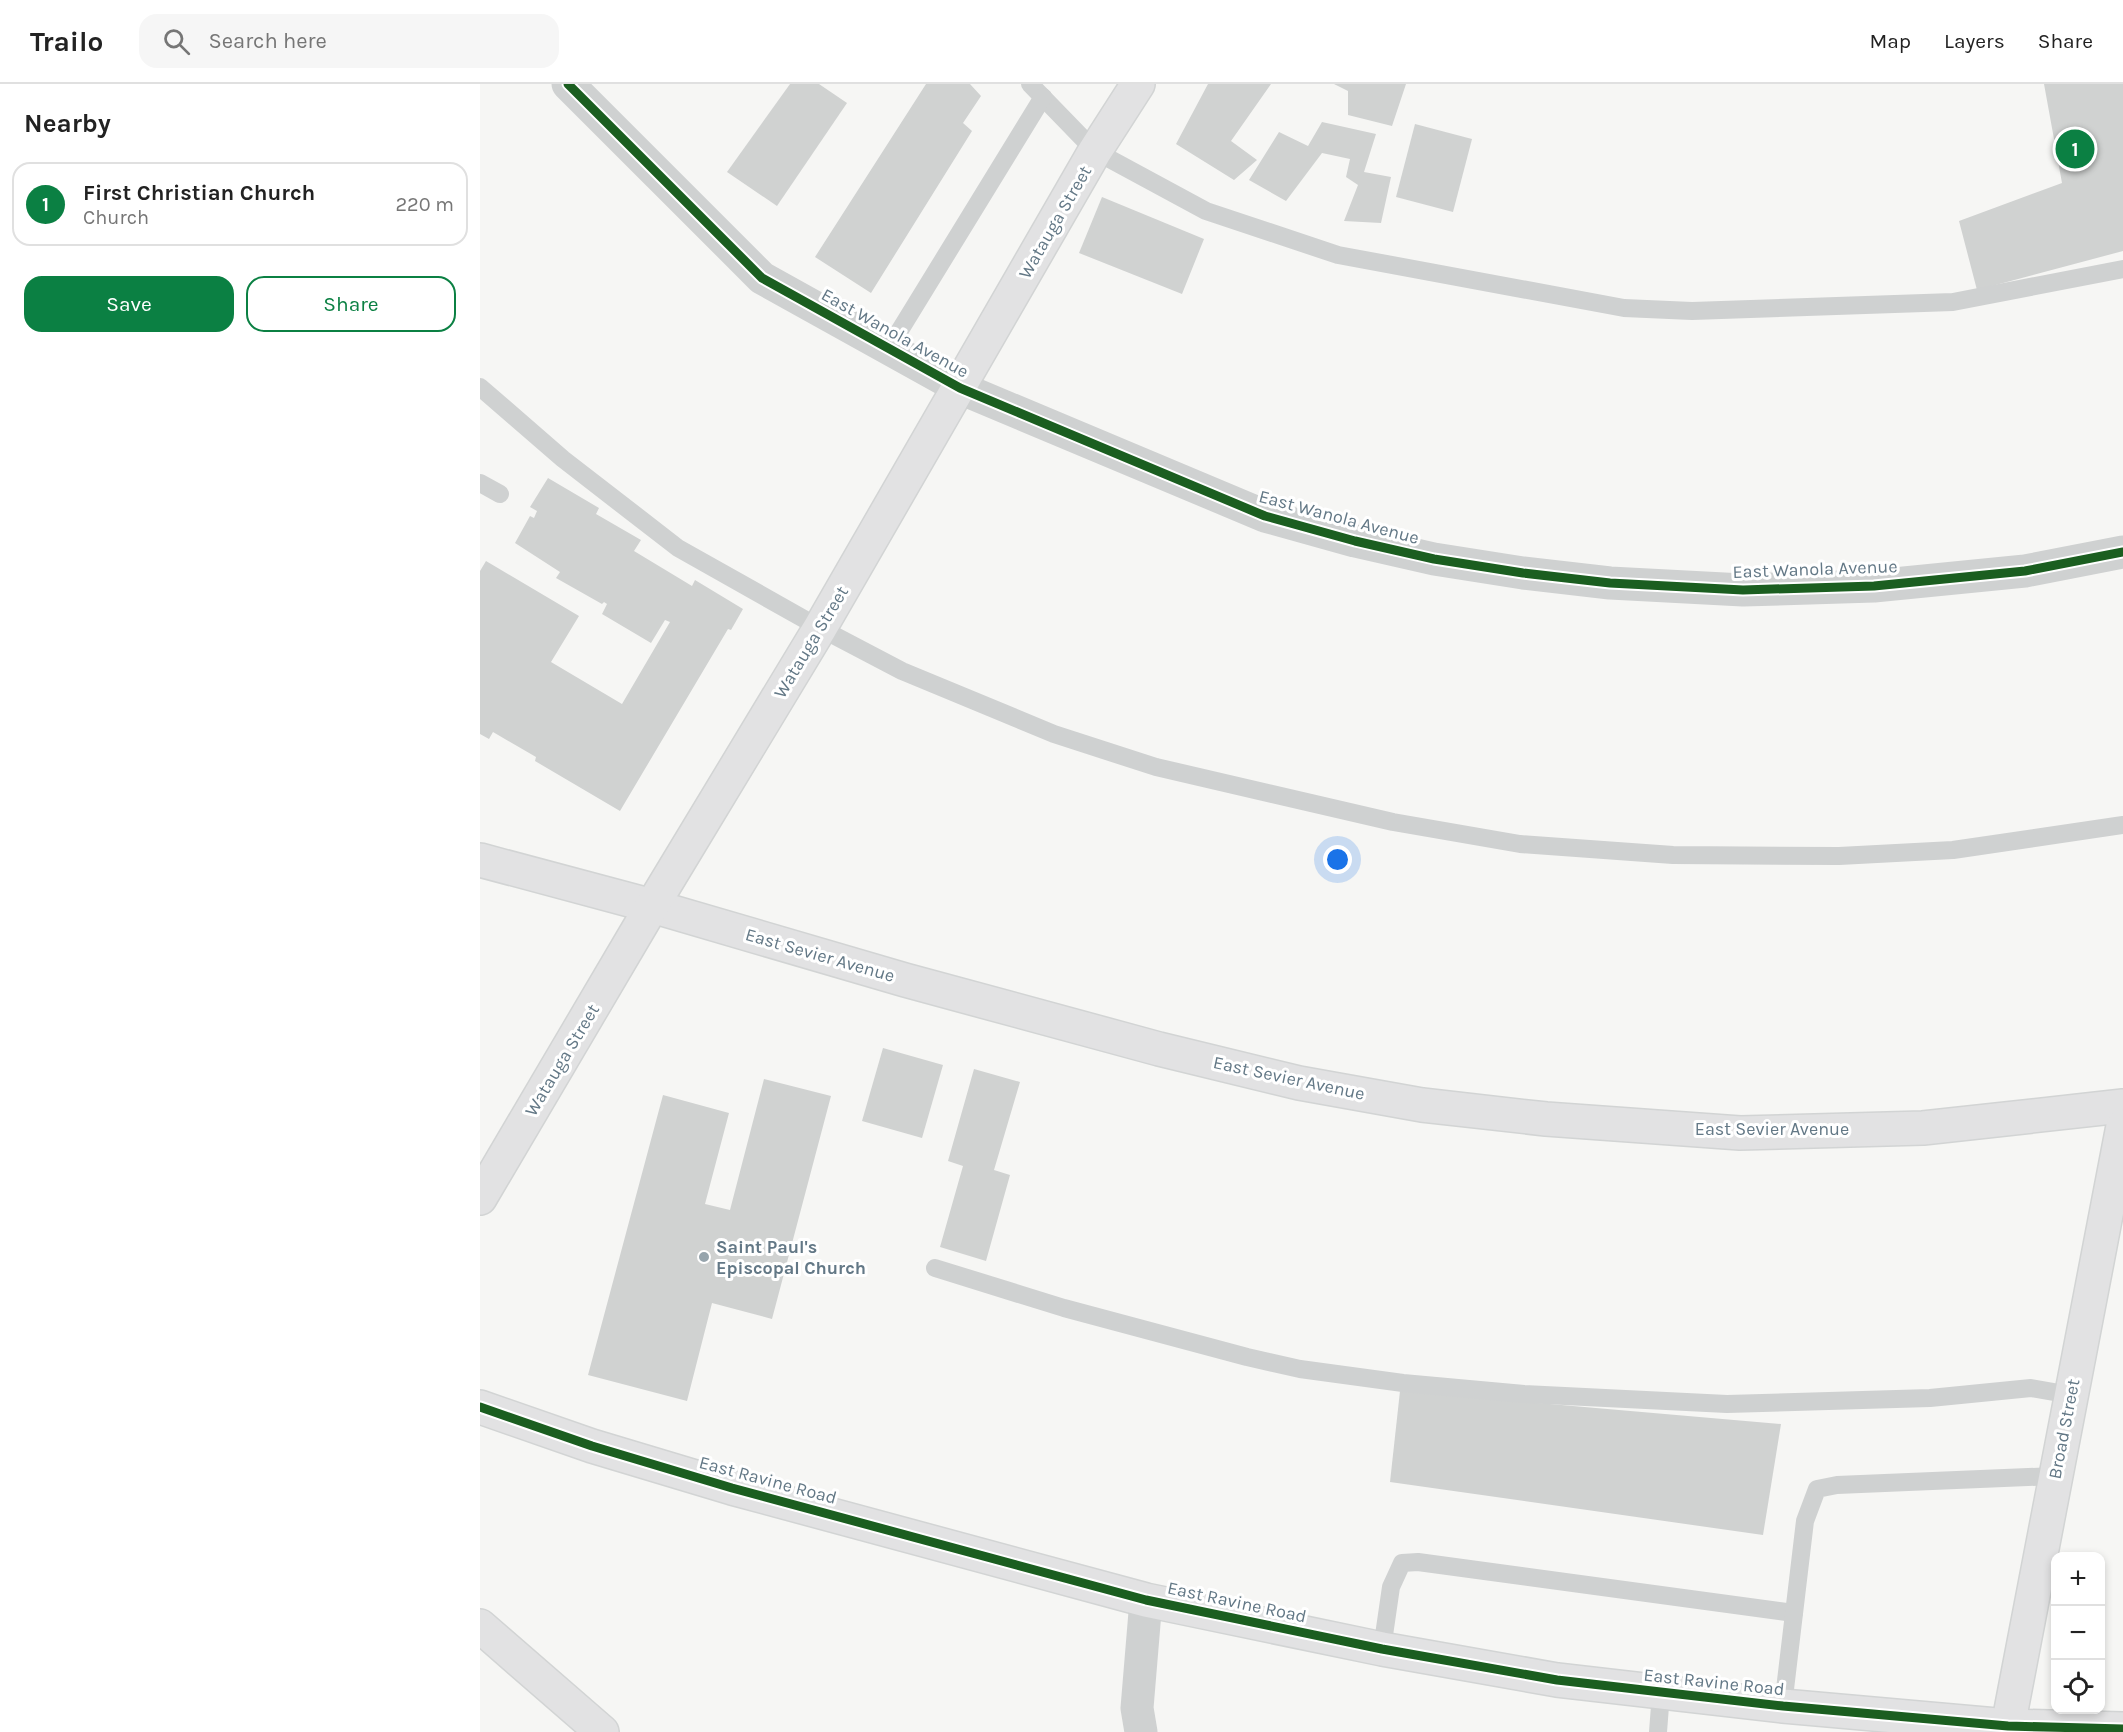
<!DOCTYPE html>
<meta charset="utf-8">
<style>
body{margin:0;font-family:Karla,sans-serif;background:#f6f6f6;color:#222}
.controls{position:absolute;right:18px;bottom:18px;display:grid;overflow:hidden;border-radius:12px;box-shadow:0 3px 9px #0003}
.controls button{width:54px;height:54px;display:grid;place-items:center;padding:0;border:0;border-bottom:2px solid #e0e0e0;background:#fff;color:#222;font:30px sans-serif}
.you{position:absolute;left:858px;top:776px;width:21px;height:21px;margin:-15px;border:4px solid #fff;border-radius:50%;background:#1a73e8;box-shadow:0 0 0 9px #1a73e833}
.badge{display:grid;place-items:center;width:39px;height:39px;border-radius:50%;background:#0b8043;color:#fff;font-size:20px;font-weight:700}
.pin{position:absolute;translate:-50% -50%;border:3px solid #fff;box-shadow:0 2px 6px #0006}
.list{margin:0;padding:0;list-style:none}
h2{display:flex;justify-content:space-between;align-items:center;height:78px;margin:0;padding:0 24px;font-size:26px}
h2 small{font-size:20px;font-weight:400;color:#767676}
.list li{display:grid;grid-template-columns:39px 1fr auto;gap:18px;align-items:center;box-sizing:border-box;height:84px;margin:0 12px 12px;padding:0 12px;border:2px solid #e0e0e0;border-radius:18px}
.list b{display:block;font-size:22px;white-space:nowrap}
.list p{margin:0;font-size:20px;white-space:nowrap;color:#767676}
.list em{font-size:20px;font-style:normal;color:#767676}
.actions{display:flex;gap:12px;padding:18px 24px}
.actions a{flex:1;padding:14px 0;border:2px solid #0b8043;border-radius:18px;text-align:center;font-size:21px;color:#0b8043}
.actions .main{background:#0b8043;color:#fff}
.icon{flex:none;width:33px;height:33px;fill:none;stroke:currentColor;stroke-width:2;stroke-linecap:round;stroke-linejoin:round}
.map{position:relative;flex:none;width:1643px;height:1648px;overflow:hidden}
header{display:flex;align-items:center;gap:36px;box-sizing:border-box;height:84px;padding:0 30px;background:#fff;border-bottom:2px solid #e0e0e0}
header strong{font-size:28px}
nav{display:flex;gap:33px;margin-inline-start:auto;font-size:21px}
.search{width:420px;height:54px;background:#f6f6f6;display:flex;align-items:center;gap:15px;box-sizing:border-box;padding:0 21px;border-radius:18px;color:#767676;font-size:22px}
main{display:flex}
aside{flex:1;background:#fff}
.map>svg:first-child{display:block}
.building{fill:#d0d2d1}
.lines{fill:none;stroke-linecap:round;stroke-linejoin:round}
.secondary-casing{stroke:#d2d4d4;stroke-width:36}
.lane{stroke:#cfd1d1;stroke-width:18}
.street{stroke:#cfd1d1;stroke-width:33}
.secondary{stroke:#e2e2e3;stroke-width:33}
.cycleway-casing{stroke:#fff;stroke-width:13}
.cycleway{stroke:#1b5e20;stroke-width:9}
.poi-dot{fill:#96a4ac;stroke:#fff;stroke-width:2}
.labels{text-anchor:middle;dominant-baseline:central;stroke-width:6;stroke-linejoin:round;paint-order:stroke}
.street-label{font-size:18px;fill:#637886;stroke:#fff}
.poi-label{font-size:18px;font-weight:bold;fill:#637886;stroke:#fff;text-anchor:start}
</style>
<header>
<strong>Trailo</strong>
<div class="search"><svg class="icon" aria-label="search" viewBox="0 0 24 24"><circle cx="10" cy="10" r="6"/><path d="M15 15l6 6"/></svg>Search here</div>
<nav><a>Map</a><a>Layers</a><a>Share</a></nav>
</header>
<main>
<aside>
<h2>Nearby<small></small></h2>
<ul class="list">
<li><span class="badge">1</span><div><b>First Christian Church</b><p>Church</p></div><em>220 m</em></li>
</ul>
<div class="actions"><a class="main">Save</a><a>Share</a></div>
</aside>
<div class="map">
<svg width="1643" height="1648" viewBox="0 0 1643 1648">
<rect width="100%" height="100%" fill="#f6f6f4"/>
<!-- building -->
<g class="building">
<polygon points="310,0 339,0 367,19 297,122 247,88"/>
<polygon points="446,0 490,0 501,12 483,39 492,47 391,209 335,173"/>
<polygon points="728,0 791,0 751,57 777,76 754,96 696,60"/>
<polygon points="854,0 926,0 912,42 868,31 868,7"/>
<polygon points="1564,0 1643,0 1643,167 1497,206 1479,137 1582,99"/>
<polygon points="842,38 896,50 884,88 911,93 901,139 864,137 878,101 866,93 870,75 842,69 806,117 769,96 799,48 828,62"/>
<polygon points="935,40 992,55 973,128 916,113"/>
<polygon points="622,113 724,155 702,210 599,169"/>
<polygon points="68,394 119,424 116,430 161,456 154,467 212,502 215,496 263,525 251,546 248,545 140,727 55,677 56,673 13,648 9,655 0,650 0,487 6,477 99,532 71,578 142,620 190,538 185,536 171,559 122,530 127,520 124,518 122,520 76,494 80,488 35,459 50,432 54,434 57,427 50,423"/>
<polygon points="403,964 463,981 442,1054 382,1037"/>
<polygon points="494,985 540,998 514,1086 530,1091 506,1177 460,1163 483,1082 468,1077"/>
<polygon points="284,995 351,1012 292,1235 232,1219 207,1317 108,1291 183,1011 249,1029 225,1120 250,1126"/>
<polygon points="920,1307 1301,1340 1283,1451 910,1398"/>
</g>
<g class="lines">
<defs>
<g id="secondary">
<polyline points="0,776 172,822 425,896 679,965 819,999 942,1021 1066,1035 1260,1049 1443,1044 1643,1022"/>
<polyline points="0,1114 172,822 340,544 615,67 658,0"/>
<polyline points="0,1323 112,1362 252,1404 666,1516 902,1565 1077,1596 1303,1622 1528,1642 1643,1645"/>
<polyline points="0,1542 122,1648"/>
<polyline points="1528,1642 1643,1042"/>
</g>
</defs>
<!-- secondary casing -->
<use href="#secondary" class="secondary-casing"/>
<!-- lane -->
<g class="lane">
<polyline points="550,0 615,67 726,127 858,171 1144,224 1212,227 1473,218 1643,185"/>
<polyline points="409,264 563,13"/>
<polyline points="0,303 83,375 198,464 340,544 422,587 574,650 676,683 913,738 1040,760 1193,771 1359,772 1473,766 1643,741"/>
<polyline points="0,399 20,410"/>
<polyline points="455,1184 584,1224 767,1273 820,1285 923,1299 1044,1310 1247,1320 1450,1314 1551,1304 1591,1311"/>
<polyline points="902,1565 911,1503 922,1479 938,1478 1314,1529"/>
<polyline points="1303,1622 1325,1437 1337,1405 1357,1401 1575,1392"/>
<polyline points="1178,1648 1181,1609"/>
</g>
<!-- street -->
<g class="street">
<polyline points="88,0 282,194 480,304 785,432 875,457 954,475 1043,489 1130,499 1263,506 1394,502 1545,487 1643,468"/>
<polyline points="661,1648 657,1624 666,1516"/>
</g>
<!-- secondary -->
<use href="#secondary" class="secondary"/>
<defs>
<g id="cycleway">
<polyline points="88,0 282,194 480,304 785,432 875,457 954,475 1043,489 1130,499 1263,506 1394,502 1545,487 1643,468"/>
<polyline points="0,1323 112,1362 252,1404 666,1516 902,1565 1077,1596 1303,1622 1528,1642 1643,1645"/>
</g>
</defs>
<!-- cycleway casing -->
<use href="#cycleway" class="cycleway-casing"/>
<!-- cycleway -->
<use href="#cycleway" class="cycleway"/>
</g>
<!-- markers -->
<circle class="poi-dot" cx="224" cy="1173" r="6"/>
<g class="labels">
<!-- street labels -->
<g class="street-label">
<text transform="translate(575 138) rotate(-60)">Watauga Street</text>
<text transform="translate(415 249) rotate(29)">East Wanola Avenue</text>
<text transform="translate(859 433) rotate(15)">East Wanola Avenue</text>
<text transform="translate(1335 485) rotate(-2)">East Wanola Avenue</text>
<text transform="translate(331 558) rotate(-59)">Watauga Street</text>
<text transform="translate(340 871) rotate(16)">East Sevier Avenue</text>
<text transform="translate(82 976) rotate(-59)">Watauga Street</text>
<text transform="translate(809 994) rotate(12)">East Sevier Avenue</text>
<text x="1292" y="1045">East Sevier Avenue</text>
<text transform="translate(1584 1345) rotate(-79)">Broad Street</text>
<text transform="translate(288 1396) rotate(15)">East Ravine Road</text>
<text transform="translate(757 1518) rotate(12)">East Ravine Road</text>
<text transform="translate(1234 1598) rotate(6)">East Ravine Road</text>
</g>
<!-- poi labels -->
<g class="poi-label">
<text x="236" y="1163">Saint Paul's<tspan x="236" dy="21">Episcopal Church</tspan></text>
</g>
</g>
</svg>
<div class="controls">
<button>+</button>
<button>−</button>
<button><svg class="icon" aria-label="locate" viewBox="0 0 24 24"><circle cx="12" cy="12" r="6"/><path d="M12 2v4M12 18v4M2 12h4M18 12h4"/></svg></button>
</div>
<div class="you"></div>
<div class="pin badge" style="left:1595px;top:65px">1</div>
</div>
</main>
